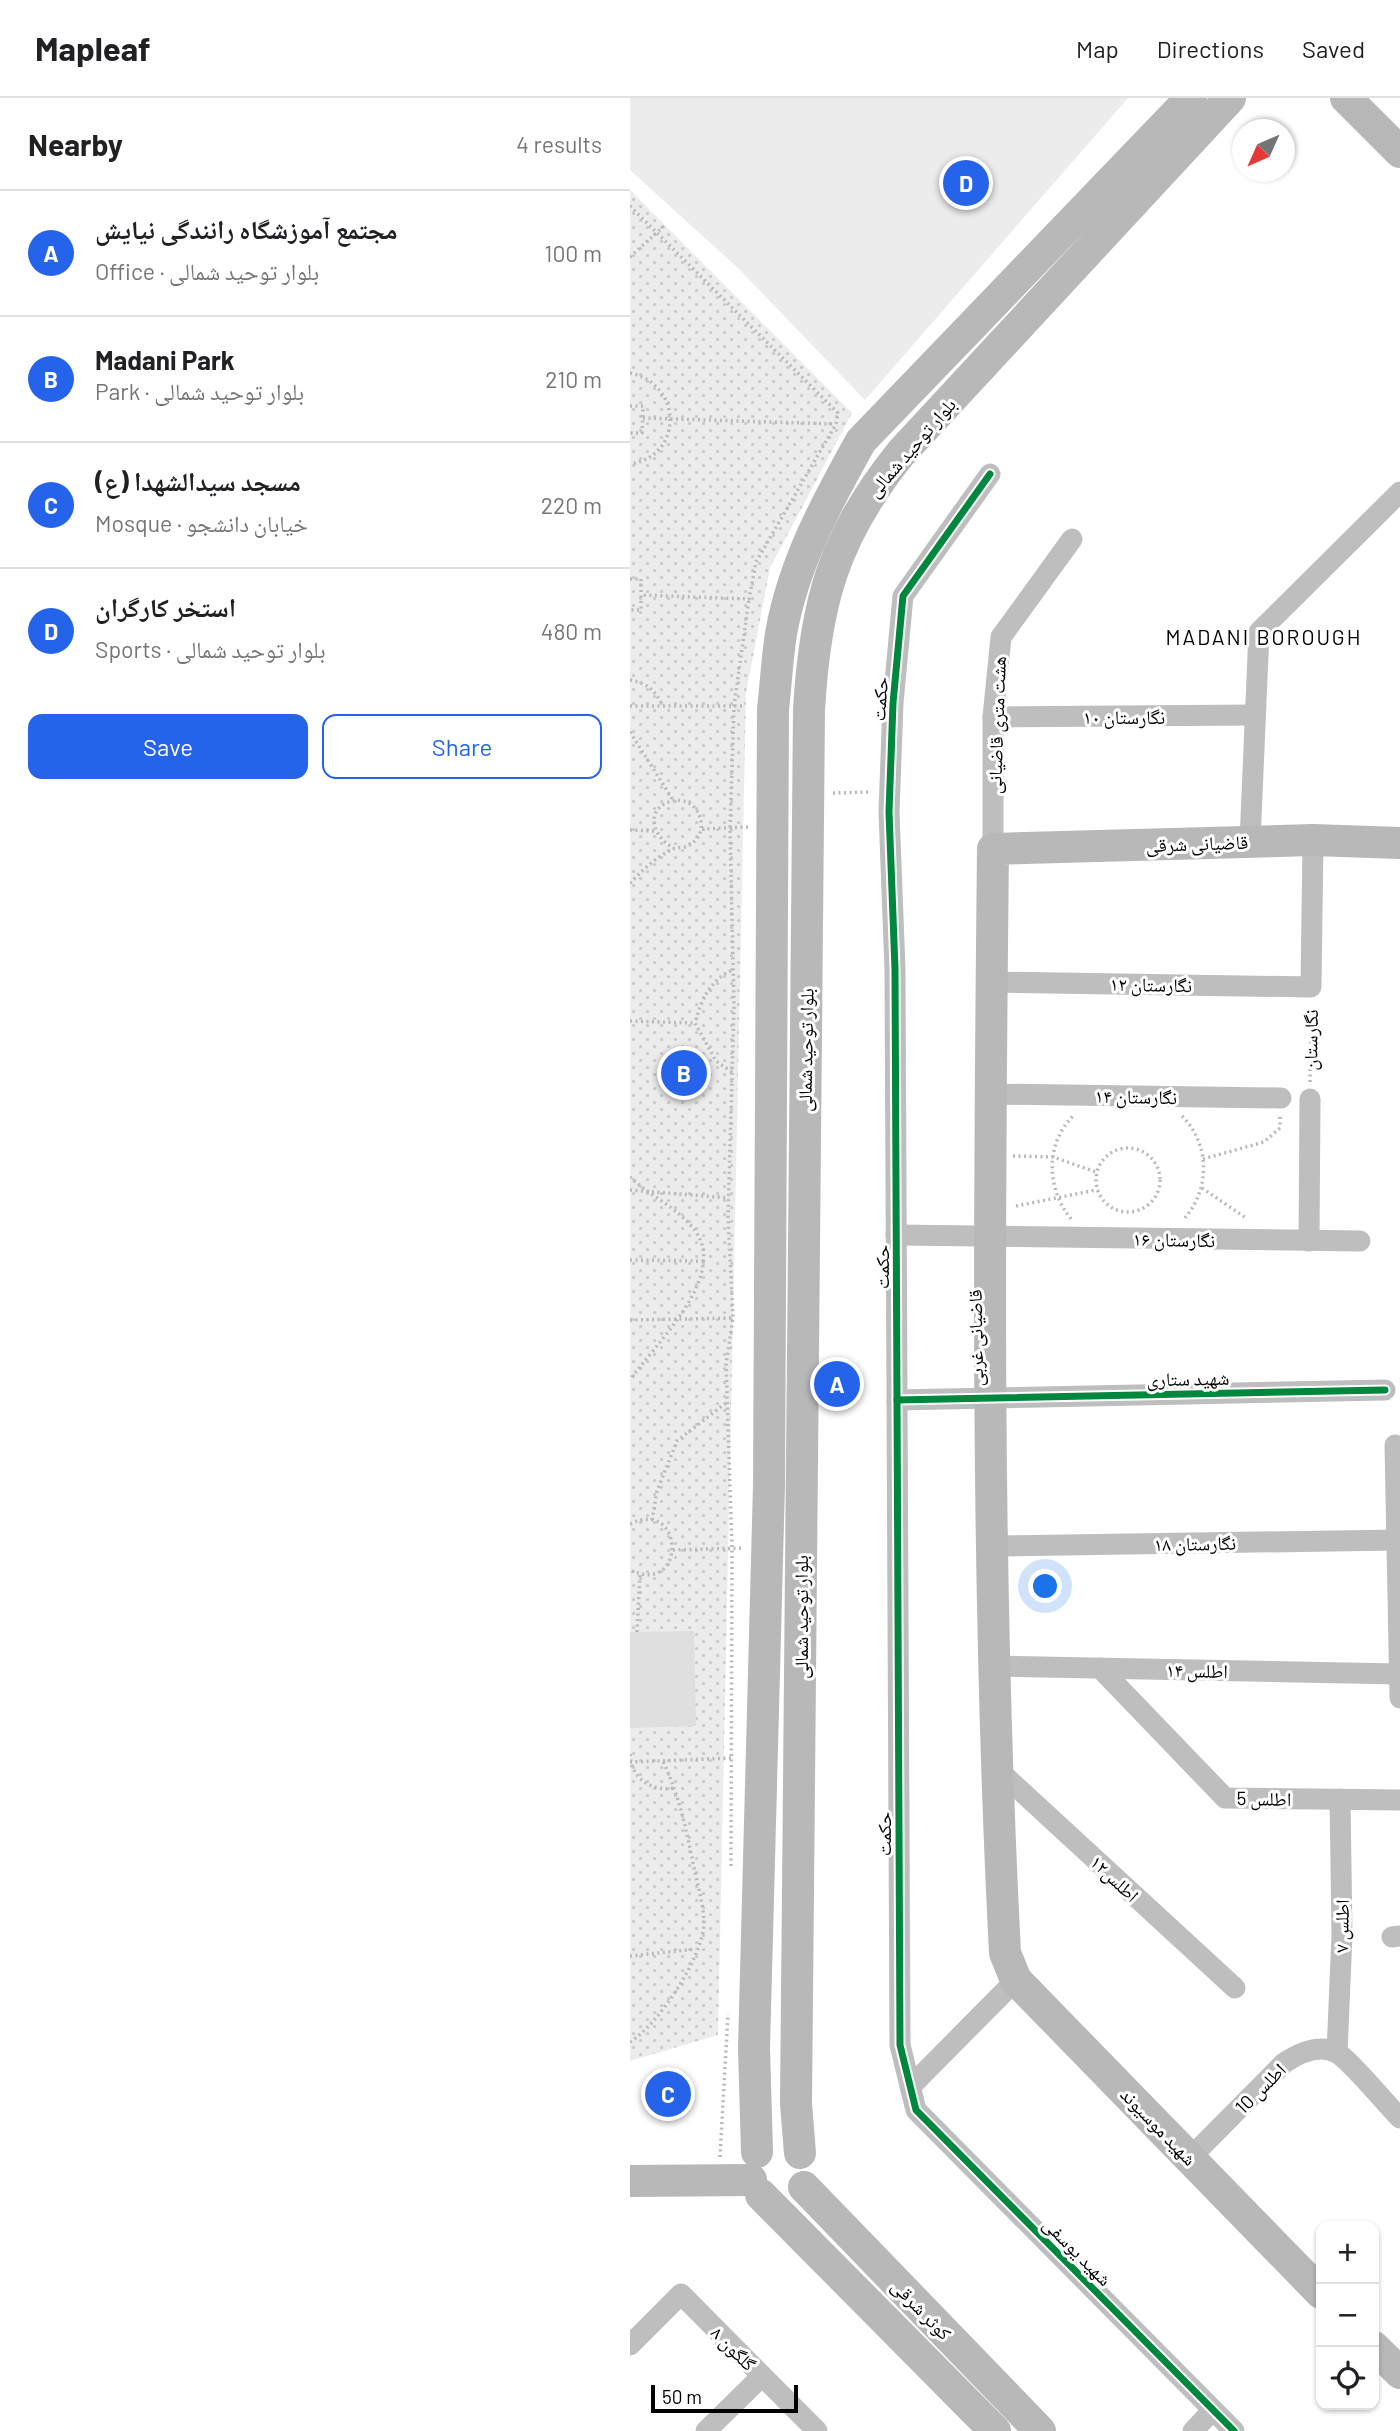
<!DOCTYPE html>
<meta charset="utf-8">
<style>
body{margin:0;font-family:Barlow,"Noto Naskh Arabic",sans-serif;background:#f6f6f6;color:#202124}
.controls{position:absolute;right:21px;bottom:21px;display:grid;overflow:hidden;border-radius:14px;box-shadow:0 2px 5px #0004}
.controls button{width:63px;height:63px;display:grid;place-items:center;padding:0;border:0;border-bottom:2px solid #e0e0e0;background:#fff;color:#202124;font:35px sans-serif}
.compass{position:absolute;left:602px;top:21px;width:63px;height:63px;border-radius:50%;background:#fff;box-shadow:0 2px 5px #0004;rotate:225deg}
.scale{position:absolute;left:21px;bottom:18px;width:147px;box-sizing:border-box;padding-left:7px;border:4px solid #000;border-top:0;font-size:19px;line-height:24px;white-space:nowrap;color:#000;-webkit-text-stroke:5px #fff;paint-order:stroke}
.you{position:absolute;left:416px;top:1489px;width:24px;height:24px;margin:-18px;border:5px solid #fff;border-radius:50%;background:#1a73e8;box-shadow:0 0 0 10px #1a73e833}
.badge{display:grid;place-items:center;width:46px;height:46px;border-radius:50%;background:#2563eb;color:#fff;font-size:23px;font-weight:700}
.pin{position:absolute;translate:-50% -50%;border:4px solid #fff;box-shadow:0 2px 7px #0006}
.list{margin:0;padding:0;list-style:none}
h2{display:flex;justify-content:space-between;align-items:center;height:91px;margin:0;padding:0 28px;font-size:30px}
h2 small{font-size:23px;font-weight:400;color:#757577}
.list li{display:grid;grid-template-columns:46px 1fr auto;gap:21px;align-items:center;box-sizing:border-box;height:126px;padding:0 28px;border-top:2px solid #e0e0e0}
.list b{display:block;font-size:26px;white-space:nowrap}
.list p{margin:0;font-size:23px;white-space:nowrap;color:#757577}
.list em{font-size:23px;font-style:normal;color:#757577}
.actions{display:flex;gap:14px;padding:21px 28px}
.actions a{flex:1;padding:16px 0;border:2px solid #2563eb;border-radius:14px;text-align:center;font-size:24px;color:#2563eb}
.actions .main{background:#2563eb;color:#fff}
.icon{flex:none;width:38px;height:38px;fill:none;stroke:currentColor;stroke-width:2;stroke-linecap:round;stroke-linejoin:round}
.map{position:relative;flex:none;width:770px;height:2333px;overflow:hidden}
header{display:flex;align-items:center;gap:42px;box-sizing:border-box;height:98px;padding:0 35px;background:#fff;border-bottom:2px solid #e0e0e0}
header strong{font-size:33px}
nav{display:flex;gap:38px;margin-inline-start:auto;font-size:24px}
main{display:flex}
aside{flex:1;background:#fff}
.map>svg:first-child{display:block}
.green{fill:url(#green-dots)}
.pitch{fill:#ececec}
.building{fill:#dfdfdf}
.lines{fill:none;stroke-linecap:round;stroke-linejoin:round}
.path{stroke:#b9b9b9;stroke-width:3.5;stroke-dasharray:2 3.5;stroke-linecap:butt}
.street{stroke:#bebebe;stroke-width:21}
.secondary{stroke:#b8b8b8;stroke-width:32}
.cycleway-casing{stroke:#fff;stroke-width:11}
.cycleway{stroke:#00873e;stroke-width:7}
.labels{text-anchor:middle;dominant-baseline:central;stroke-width:6;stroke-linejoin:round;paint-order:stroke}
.street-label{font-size:19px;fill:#000;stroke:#fff}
.neighbourhood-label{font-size:21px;letter-spacing:2px;fill:#000;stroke:#fff}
</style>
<header>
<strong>Mapleaf</strong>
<nav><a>Map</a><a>Directions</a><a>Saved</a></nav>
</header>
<main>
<aside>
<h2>Nearby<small>4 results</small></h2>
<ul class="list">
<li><span class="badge">A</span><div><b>مجتمع آموزشگاه رانندگی نیایش</b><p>Office · بلوار توحید شمالی</p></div><em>100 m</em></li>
<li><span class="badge">B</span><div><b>Madani Park</b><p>Park · بلوار توحید شمالی</p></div><em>210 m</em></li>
<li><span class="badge">C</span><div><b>مسجد سیدالشهدا (ع)</b><p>Mosque · خیابان دانشجو</p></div><em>220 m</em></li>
<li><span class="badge">D</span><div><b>استخر کارگران</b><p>Sports · بلوار توحید شمالی</p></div><em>480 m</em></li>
</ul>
<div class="actions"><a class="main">Save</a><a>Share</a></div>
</aside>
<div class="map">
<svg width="770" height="2333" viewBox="0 0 770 2333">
<defs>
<pattern id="green-dots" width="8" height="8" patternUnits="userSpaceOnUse" patternTransform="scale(1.75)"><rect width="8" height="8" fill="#ececec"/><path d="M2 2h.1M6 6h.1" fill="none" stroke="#c9c9c9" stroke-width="1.8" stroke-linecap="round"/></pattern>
</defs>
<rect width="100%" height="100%" fill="#fff"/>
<!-- green -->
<polygon class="green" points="0,92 222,315 140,470 116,595 88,1937 0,1963"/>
<!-- pitch -->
<polygon class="pitch" points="0,0 498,0 235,302 109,171 0,72"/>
<!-- building -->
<polygon class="building" points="64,1533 66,1628 0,1630 0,1534"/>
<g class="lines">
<!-- path -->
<g class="path">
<polyline points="0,108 208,315 206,326 126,464 119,501 11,497"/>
<polyline points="0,159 35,127"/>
<path d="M0,275C53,286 54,358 0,366"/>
<polyline points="0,308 13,308 12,335 0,335"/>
<polyline points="13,320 205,326"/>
<polyline points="0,481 11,481 11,512 0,512"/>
<path d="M0,582C18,585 25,593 33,608"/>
<polyline points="0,608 115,608"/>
<polyline points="0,634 43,702"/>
<polyline points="203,695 241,694"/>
<polyline points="72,731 119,729"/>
<polyline points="0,732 24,733"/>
<path d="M0,785C12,773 27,758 43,751C48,749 54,750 58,748C75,739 75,719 62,707C57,703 48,701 42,703C13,711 23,740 44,750"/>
<polyline points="0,923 64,925"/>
<path d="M102,974L86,963L65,925C71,903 80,881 103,872"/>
<polyline points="680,984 681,908"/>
<path d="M552,1018C581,1047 580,1093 553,1122"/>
<circle cx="498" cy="1082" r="32"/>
<polyline points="383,1058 423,1059 466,1074"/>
<polyline points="573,1061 634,1044 650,1030 650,1018"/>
<path d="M0,1079C20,1098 50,1111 66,1134C97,1180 25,1246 0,1282"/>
<polyline points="572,1090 616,1120"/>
<polyline points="0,1092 99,1100"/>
<polyline points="386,1108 466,1092"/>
<path d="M441,1121C416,1090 415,1045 444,1017"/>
<polyline points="0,1162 75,1163"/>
<polyline points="0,1222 103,1220"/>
<polyline points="22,1422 27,1393 47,1343 97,1304"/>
<path d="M0,1426C55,1399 57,1499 0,1472"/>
<polyline points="43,1452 114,1450"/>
<polyline points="7,1534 10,1476"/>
<path d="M0,1656C1,1681 22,1694 45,1690"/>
<polyline points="0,1664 103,1660"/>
<polyline points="101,1768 102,1450 96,1266 103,1220 98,1119 104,908 100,730 104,608 119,501"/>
<polyline points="0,1858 66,1851"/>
<path d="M0,1944C28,1927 75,1857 74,1823C73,1806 68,1788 64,1770C56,1730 50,1701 33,1663"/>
<polyline points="90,2059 98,1916"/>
</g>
<!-- street -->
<g class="street">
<polyline points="360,376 273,498 263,605 259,714 265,871 270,1947 286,2012 604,2333"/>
<polyline points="363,619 625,617"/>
<polyline points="620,743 629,534 770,394"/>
<polyline points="363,751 363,619 371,539 442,441"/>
<polyline points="362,884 681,889 683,742"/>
<polyline points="360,996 651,1000"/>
<polyline points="266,1137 730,1143"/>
<polyline points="679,1143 680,1001"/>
<polyline points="267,1302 755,1292"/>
<polyline points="765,1347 770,1600"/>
<polyline points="363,1448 768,1442"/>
<polyline points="365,1568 769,1576"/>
<polyline points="470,1570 595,1700 770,1702"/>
<polyline points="366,1670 605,1890"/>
<polyline points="762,1839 770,1838"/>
<polyline points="707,1955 712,1837 710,1701"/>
<polyline points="280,1989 386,1882"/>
<path d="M560,2060L654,1965C669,1955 689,1945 707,1955C720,1962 757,2007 770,2020"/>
<polyline points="0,2247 51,2196 187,2333"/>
<polyline points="76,2333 132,2278"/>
<polyline points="563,2333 583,2312"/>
</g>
<!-- secondary -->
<g class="secondary">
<polyline points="716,0 770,54"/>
<path d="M127,2054L124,1950L139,1387L143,611C146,586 147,561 151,536C163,466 197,404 231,343L561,0"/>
<path d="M170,2055L166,2006L179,612C185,506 203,439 271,355L600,0"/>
<polyline points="0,2083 121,2082"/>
<polyline points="174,2089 410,2333"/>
<polyline points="131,2097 365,2333"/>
<path d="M691,2195L386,1882L375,1855C356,1487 359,1119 363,751L683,742L770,745"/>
<polyline points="744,2249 770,2275"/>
</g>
<defs>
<g id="cycleway">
<polyline points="360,376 273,498 263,605 259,714 265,871 270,1947 286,2012 604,2333"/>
<polyline points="267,1302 755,1292"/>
</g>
</defs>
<!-- cycleway casing -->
<use href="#cycleway" class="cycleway-casing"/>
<!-- cycleway -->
<use href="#cycleway" class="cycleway"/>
</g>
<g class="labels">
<!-- street labels -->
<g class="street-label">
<text transform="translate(281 349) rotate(-49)">بلوار توحید شمالی</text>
<text transform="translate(249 601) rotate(-86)">حکمت</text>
<text x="494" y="618">نگارستان ۱۰</text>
<text transform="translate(366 627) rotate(-88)">هشت متری قاضیانی</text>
<text transform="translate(567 745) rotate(-2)">قاضیانی شرقی</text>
<text transform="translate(521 886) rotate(1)">نگارستان ۱۲</text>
<text transform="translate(680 942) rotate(-89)">نگارستان</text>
<text transform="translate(175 952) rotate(-89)">بلوار توحید شمالی</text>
<text transform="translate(506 998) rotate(1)">نگارستان ۱۴</text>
<text transform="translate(544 1141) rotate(1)">نگارستان ۱۶</text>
<text transform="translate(251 1169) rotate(-90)">حکمت</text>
<text transform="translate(345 1240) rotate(-91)">قاضیانی غربی</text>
<text transform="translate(558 1280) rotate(-1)">شهید ستاری</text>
<text transform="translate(565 1445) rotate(-1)">نگارستان ۱۸</text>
<text transform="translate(170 1519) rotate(-90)">بلوار توحید شمالی</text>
<text transform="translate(567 1572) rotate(1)">اطلس ۱۴</text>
<text transform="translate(634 1700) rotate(1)">اطلس 5</text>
<text transform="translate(253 1736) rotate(-90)">حکمت</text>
<text transform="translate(485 1780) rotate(43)">اطلس۱۲</text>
<text transform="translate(711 1828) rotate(-89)">اطلس ۷</text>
<text transform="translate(630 1990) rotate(-45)">اطلس 10</text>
<text transform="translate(529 2028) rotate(46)">شهید موسیوند</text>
<text transform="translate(448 2153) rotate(45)">شهید یوسفی</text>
<text transform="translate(292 2211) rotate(46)">کوثر شرقی</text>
<text transform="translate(104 2250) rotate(45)">گلگون ۸</text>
</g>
<!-- neighbourhood labels -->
<g class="neighbourhood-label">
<text x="634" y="538">MADANI BOROUGH</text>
</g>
</g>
</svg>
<div class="controls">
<button>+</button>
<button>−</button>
<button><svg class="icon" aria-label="locate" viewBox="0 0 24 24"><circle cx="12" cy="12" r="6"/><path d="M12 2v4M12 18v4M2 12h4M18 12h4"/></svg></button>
</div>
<svg class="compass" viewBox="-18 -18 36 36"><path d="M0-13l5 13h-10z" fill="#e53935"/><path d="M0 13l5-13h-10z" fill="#757577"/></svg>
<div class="scale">50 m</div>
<div class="you"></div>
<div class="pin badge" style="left:207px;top:1286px">A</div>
<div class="pin badge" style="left:54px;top:975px">B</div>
<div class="pin badge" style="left:38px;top:1996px">C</div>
<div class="pin badge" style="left:336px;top:85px">D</div>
</div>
</main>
